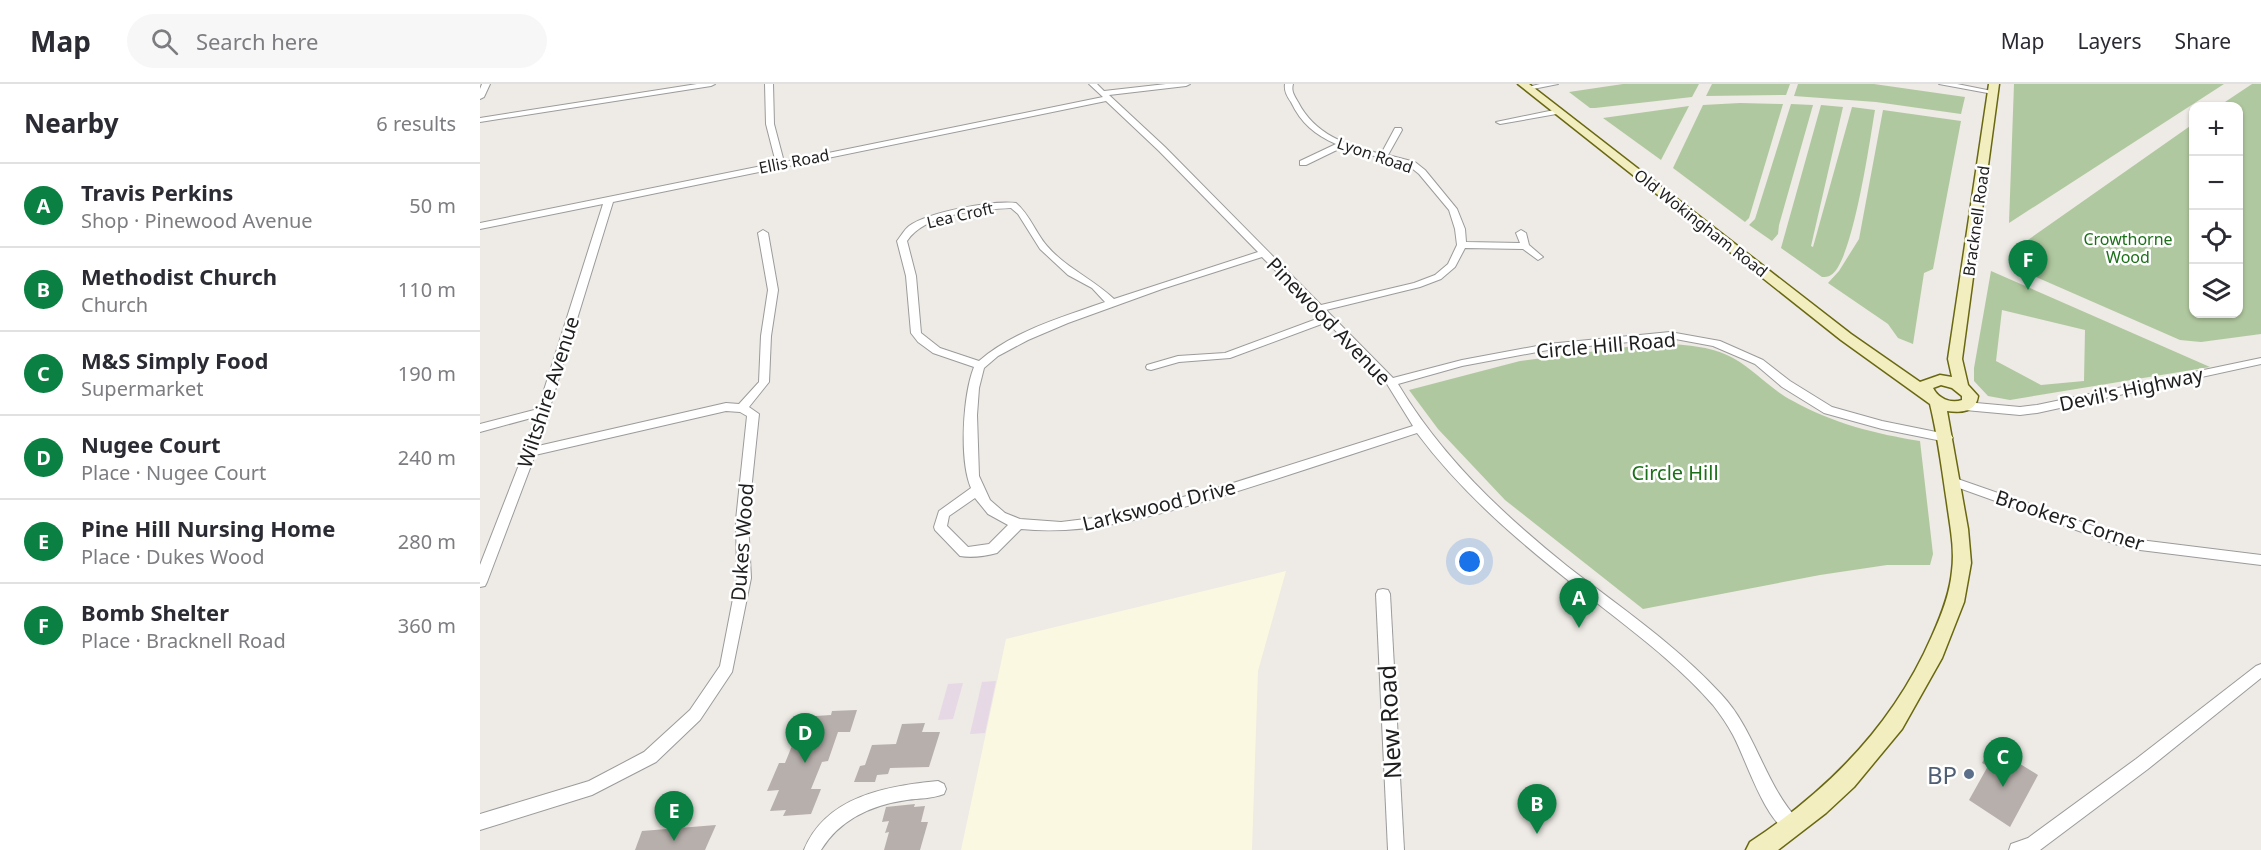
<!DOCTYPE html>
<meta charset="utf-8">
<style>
body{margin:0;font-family:"Noto Sans",sans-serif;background:#f7f7f7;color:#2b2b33}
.controls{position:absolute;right:18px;top:18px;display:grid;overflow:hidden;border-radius:12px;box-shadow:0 2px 4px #0004}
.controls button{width:54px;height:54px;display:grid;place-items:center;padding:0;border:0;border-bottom:2px solid #e1e1e2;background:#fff;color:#2b2b33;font:30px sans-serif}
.you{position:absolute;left:990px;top:478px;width:21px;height:21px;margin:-15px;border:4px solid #fff;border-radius:50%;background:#1a73e8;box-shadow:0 0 0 9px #1a73e833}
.badge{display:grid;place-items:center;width:39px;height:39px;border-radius:50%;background:#0b8043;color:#fff;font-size:20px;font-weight:700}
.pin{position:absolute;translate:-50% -50px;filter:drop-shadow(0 2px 3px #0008)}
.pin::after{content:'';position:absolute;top:32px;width:21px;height:18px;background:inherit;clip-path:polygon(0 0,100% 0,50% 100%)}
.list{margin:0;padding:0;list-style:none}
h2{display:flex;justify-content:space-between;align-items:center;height:78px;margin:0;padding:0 24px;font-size:26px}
h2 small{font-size:20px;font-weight:400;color:#7c7c81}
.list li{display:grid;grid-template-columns:39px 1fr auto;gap:18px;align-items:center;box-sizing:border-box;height:84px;padding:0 24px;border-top:2px solid #e1e1e2}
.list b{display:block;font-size:22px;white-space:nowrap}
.list p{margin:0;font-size:20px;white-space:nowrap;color:#7c7c81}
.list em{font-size:20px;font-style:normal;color:#7c7c81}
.icon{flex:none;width:33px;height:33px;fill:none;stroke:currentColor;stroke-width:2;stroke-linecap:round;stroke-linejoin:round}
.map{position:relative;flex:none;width:1781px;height:766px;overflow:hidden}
header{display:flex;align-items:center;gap:36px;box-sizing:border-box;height:84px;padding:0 30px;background:#fff;border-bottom:2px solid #e1e1e2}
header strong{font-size:28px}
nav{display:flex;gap:33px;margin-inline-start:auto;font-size:21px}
.search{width:420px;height:54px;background:#f7f7f7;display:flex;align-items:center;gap:15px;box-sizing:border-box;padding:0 21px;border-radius:33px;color:#7c7c81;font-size:22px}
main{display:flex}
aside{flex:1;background:#fff}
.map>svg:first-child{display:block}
.industrial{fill:#e6d8e5}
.education{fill:#fbf8e1}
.forest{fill:#b0c89f;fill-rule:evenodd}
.building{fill:#b7afab}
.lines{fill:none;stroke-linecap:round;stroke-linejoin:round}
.street-casing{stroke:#9b9b9b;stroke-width:2}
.secondary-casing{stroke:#696811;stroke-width:3}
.street{fill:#fff;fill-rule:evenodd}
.secondary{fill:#f2eebf;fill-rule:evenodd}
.service-dot{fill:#5c6f8a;stroke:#fff;stroke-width:2}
.labels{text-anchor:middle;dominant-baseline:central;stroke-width:5;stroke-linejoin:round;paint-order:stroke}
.far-street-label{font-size:16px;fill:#1e1e1e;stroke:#fff}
.far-park-label{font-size:16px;fill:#1b7018;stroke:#fff}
.street-label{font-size:20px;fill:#1e1e1e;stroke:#fff}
.park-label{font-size:20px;fill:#1b7018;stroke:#fff}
.near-street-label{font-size:24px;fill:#1e1e1e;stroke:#fff}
.near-service-label{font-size:24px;fill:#4e5e75;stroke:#fff;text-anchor:end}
</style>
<header>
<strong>Map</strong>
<div class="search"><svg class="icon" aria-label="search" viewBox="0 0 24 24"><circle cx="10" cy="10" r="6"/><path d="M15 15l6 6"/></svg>Search here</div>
<nav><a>Map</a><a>Layers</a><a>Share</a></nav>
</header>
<main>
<aside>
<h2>Nearby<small>6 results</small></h2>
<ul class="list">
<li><span class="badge">A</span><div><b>Travis Perkins</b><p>Shop · Pinewood Avenue</p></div><em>50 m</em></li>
<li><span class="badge">B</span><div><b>Methodist Church</b><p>Church</p></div><em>110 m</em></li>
<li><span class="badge">C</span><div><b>M&amp;S Simply Food</b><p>Supermarket</p></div><em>190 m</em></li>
<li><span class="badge">D</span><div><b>Nugee Court</b><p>Place · Nugee Court</p></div><em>240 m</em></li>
<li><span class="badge">E</span><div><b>Pine Hill Nursing Home</b><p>Place · Dukes Wood</p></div><em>280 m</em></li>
<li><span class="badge">F</span><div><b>Bomb Shelter</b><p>Place · Bracknell Road</p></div><em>360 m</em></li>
</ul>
</aside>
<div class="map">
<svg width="1781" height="766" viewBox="0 0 1781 766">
<rect width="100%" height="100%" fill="#eeeae5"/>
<!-- industrial -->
<g class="industrial">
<polygon points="516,597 505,649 490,650 502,598"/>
<polygon points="483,599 473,635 458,636 468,600"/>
</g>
<!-- education -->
<polygon class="education" points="806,487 778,587 772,766 481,766 526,555"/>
<!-- forest -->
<g class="forest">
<polygon points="1143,0 1219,0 1212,13 1115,24 1110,24 1089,8"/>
<polygon points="1232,0 1310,0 1306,11 1226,12"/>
<polygon points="1318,0 1394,0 1485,13 1481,30 1396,18 1314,12"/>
<polygon points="1534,0 1744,0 1529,139"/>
<polygon points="1772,0 1781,0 1781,250 1721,258 1700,256 1542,187 1545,158 1713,40 1714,230 1758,230 1758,22 1739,22"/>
<polygon points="1260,19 1303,20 1269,134 1265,138 1193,84 1223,21"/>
<polygon points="1311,20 1333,21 1299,141 1298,150 1292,157 1269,141 1275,135"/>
<path d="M1341,21L1363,23L1331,162L1333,163L1372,23L1395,26C1390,55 1373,178 1351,191C1348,193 1345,193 1342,193L1301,164Z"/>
<polygon points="1209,22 1181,76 1123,34"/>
<polygon points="1403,26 1481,37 1453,185 1444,189 1433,260 1418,254 1408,240 1348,199 1359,187 1379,155"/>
<path d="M1511,187L1730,283L1530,316L1508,312L1494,297V284ZM1522,226L1605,246L1604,297L1561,301L1516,277Z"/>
<path d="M1177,259C1202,261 1230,261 1253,274C1275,286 1291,306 1313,317C1352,339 1396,350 1440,357L1453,470L1450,481H1407L1340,491L1163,525L1025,416L958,345L929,306L1040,277Z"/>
</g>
<!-- building -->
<g class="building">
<polygon points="377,626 370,648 358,648 348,677 342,678 331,705 341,705 331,730 303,732 306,726 290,727 299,706 287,707 299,679 305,679 316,652 329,651 336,632 351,631 352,627"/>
<polygon points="445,639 442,648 460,648 449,683 410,684 408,690 397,691 395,698 374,698 380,682 385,681 392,661 416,660 422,640"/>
<polygon points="1511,662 1558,691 1530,743 1489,716 1508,682 1502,679"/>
<polygon points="435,720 434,723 445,722 441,738 448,738 440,766 404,766 409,748 405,749 409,737 402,738 406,723"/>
<polygon points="236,741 225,766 155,766 162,747"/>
</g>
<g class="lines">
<defs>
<g id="street">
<polygon points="2,0 10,0 4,13 0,15 0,5"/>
<polygon points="217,0 235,0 231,2 0,38 0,34"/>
<path d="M285,0H293L294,40L304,78L623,13L609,0H617L624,7L686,0H710L706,2L629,11L685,63L841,221L934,199L955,191L968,180L977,161L975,145L969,126L939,90L929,82L863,63L826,81H820V77L856,60C835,51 821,39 811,18C807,12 804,7 805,0H813C811,7 814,11 818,18C835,51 866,61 901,70L915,44H921L922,46L908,71L935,78L945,86L977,125L985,145L986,158L1040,159L1036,149L1041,146L1046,149L1049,161L1063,173L1058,176L1043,165L985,164L975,183L961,195L940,203L846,226L913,294L982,276L1068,260L1190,248L1240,257L1283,276L1310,297L1352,323L1402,337L1471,351L1473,354L1467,358L1402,345L1344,329L1302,303L1275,280L1233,262L1190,254L1068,266L982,282L918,300C961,372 1021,429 1087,482C1140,523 1196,561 1241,610C1276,647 1283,698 1319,737L1321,743L1319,749L1313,751C1285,740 1267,677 1253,651C1247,640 1240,630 1233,621C1194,576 1144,541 1098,504C1039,458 982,409 937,349C872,370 807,392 742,412C677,431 610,452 541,445L517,469C506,472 491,474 480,472L455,446L454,443L459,427L491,404C479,376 483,311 494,283L453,269L438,258L431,249L426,192L417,157C421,152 424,146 429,142C448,128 513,116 536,119C550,131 555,148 567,162C586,184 613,195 634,215L778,168L679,67L626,17L133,118L58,362L246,319L259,320L279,298L281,252L288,206L278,149L283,146L288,149L298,206L291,252L289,298L269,323L279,330L268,436L271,494L252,588L220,636L176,678L112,711L0,746V730L109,697L164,668L210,626L240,582L257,494L256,436L267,332L260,328L246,327L55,371L7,498L5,502L0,503V481L44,368L55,333L0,348V340L58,325L123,120L0,145V139L296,79L286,40ZM531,124L538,130L560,165L588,191L612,204L625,218C583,233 533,247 499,277L460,264L441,249L436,192L427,157C445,129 500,126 531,124ZM782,173L842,233L745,269L698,272L667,281L666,283L667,285L671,286L699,278L750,274L847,238L907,300L933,342L731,406L622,433L581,438L540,435L525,429L510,416L499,392L497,331L499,304L504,284L518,272L548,256L588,239L682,205ZM495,414L508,430L528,441L509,460L488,463L467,442L469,432Z"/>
<polygon points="1060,0 1078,0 1048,6 1044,4"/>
<polygon points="1459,0 1477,0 1517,8 1513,10"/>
<polygon points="1079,25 1083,27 1082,29 1020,40 1016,38"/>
<polygon points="1781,274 1781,280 1557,329 1540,331 1485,326 1479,322 1485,318 1540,323 1557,321"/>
<polygon points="1472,393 1639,451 1660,456 1781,471 1781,481 1660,466 1638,461 1468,400 1466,397 1468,394"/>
<polygon points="903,505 908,506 910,510 924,766 908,766 896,510 898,506"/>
<polygon points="1781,580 1781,594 1668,685 1560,766 1529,766 1531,760 1548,754 1656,675 1776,582"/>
<path d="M458,697L464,700L466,705L464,710C452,715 439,714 427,716C392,721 360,735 341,766H324C346,712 407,702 458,697Z"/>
</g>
<path id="secondary" d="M1038,0H1049L1371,250L1440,298L1460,291L1472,293L1468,275L1509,0H1519L1482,275L1488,301L1498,312C1496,328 1481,329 1467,327L1488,445L1491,479L1484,518L1462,574L1422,645L1374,703L1346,729L1298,766H1266L1270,758C1349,706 1414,640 1452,552C1461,532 1470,510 1472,487C1475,464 1470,442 1467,419C1462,386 1458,353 1450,320L1361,256ZM1461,301L1472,304L1482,312V316C1470,320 1458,314 1453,304Z"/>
</defs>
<!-- street casing -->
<use href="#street" class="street-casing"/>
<!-- secondary casing -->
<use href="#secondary" class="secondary-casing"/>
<!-- street -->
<use href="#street" class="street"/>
<!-- secondary -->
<use href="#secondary" class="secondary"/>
</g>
<!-- markers -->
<circle class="service-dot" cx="1489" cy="690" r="6"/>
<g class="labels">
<!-- far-street labels -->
<g class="far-street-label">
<text transform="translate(895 71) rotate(19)">Lyon Road</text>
<text transform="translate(314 77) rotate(-11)">Ellis Road</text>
<text transform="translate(480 131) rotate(-13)">Lea Croft</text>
<text transform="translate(1496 137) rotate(-82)">Bracknell Road</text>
<text transform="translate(1221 139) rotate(38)">Old Wokingham Road</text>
</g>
<!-- far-park labels -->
<g class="far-park-label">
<text x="1648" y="155">Crowthorne<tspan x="1648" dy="18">Wood</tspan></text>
</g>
<!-- street labels -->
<g class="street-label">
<text transform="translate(849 237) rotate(46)">Pinewood Avenue</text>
<text transform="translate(1126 261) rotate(-5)">Circle Hill Road</text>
<text transform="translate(1651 305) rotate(-12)">Devil's Highway</text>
<text transform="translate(68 308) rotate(-72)">Wiltshire Avenue</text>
<text transform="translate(679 421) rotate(-14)">Larkswood Drive</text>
<text transform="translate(1590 436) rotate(18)">Brookers Corner</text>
<text transform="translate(262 458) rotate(-86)">Dukes Wood</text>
</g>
<!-- park labels -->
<g class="park-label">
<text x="1195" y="388">Circle Hill</text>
</g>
<!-- near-street labels -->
<g class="near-street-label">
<text transform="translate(909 638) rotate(-93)">New Road</text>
</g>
<!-- near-service labels -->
<g class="near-service-label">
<text x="1477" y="690">BP</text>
</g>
</g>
</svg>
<div class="controls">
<button>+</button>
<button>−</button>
<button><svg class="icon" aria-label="locate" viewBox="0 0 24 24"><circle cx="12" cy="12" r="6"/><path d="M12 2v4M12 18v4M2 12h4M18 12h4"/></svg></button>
<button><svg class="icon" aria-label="layers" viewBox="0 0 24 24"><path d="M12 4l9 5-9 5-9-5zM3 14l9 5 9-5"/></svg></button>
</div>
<div class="you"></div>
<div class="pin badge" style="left:1099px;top:544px">A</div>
<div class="pin badge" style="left:1057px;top:750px">B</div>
<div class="pin badge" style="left:1523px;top:703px">C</div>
<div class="pin badge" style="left:325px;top:679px">D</div>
<div class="pin badge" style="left:194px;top:757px">E</div>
<div class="pin badge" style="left:1548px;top:206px">F</div>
</div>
</main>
